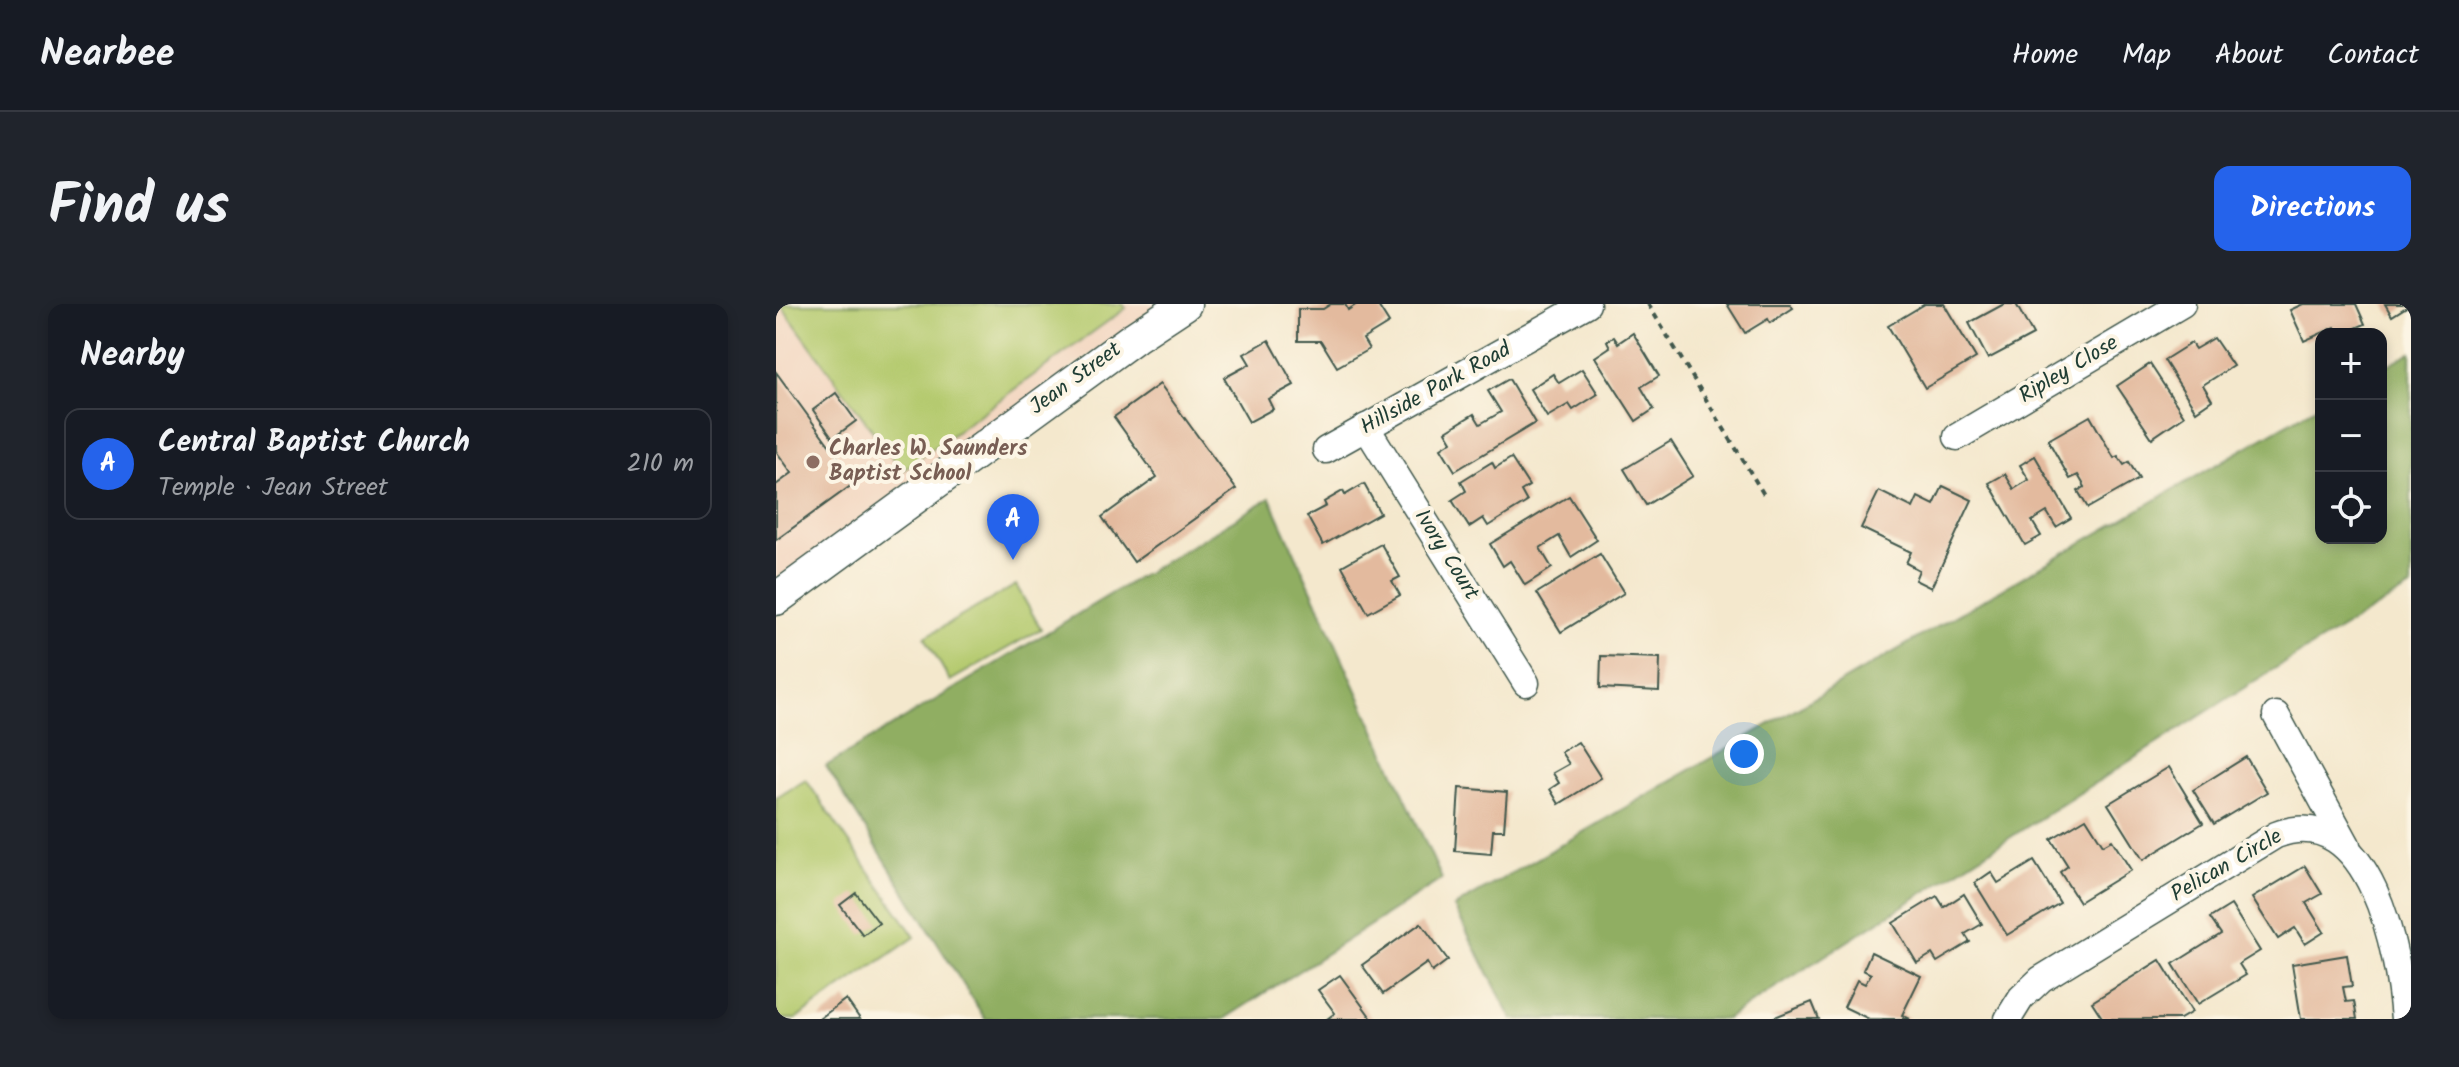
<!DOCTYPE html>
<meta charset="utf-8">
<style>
body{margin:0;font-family:Kalam,sans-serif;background:#20242c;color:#f1f3f6}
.controls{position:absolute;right:24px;top:24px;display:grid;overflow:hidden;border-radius:16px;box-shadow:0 4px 12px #0003}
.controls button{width:72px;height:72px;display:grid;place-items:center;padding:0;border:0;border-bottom:2px solid #363941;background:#171b24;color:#f1f3f6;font:40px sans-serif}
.you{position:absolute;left:968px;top:450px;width:28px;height:28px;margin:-20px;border:6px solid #fff;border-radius:50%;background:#1a73e8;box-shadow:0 0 0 12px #1a73e833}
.badge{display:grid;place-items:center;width:52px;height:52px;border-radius:50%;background:#2563eb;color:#fff;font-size:26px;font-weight:700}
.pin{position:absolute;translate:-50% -66px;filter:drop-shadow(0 2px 4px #0008)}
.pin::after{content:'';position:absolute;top:42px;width:28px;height:24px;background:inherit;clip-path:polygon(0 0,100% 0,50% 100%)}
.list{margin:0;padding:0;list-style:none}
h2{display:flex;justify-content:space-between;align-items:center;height:104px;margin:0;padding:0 32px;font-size:34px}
h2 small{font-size:26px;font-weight:400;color:#9ea1a6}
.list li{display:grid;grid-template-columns:52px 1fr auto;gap:24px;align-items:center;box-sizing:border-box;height:112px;margin:0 16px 16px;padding:0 16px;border:2px solid #363941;border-radius:16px}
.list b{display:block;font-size:30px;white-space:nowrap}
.list p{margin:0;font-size:26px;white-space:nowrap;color:#9ea1a6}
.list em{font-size:26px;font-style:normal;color:#9ea1a6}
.icon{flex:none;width:44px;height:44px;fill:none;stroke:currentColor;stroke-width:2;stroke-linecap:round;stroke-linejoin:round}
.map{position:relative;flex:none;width:1635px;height:715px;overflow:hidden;border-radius:16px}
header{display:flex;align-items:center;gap:48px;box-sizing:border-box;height:112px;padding:0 40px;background:#171b24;border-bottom:2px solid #363941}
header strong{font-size:38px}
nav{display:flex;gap:44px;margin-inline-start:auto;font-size:28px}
.intro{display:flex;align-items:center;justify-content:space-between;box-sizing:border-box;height:192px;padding:0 48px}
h1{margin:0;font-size:56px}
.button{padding:20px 36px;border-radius:16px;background:#2563eb;color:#fff;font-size:28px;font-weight:700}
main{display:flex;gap:48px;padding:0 48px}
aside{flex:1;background:#171b24;border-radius:16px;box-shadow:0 4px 12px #0003}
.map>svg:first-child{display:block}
.built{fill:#f2d4be}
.green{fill:#b5ca6f;stroke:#6a8452;stroke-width:2}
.forest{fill:#90ae62;stroke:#58764b;stroke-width:2}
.building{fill:#e3ba9e}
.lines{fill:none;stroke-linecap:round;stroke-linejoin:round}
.minor-casing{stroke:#3f574b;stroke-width:29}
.tertiary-casing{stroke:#3f574b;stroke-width:35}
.path{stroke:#3f574b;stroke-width:4;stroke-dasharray:6 6;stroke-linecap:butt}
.minor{stroke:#fff;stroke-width:26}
.tertiary{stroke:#fff;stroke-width:32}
.education-dot{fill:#8d6e63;stroke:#fcf5e5;stroke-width:3}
.labels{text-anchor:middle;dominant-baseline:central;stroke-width:8;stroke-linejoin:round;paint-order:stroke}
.street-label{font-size:22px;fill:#1f3d34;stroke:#fcf5e5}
.education-label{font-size:22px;font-weight:bold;fill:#785e54;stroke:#fcf5e5;text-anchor:start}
</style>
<header>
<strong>Nearbee</strong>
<nav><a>Home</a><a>Map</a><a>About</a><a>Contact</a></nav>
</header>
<div class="intro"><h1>Find us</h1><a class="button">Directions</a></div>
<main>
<aside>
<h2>Nearby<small></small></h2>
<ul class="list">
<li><span class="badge">A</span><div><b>Central Baptist Church</b><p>Temple · Jean Street</p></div><em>210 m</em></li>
</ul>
</aside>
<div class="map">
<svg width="1635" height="715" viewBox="0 0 1635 715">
<rect width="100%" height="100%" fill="#fcf5e5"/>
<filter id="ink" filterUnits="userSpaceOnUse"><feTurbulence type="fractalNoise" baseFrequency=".0125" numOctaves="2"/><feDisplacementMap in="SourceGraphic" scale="16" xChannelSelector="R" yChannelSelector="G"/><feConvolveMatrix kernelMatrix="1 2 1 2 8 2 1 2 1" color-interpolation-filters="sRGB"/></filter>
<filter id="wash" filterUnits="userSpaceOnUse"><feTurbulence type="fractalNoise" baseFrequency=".006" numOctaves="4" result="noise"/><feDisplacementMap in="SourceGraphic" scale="32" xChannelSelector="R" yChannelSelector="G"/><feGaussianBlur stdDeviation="1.8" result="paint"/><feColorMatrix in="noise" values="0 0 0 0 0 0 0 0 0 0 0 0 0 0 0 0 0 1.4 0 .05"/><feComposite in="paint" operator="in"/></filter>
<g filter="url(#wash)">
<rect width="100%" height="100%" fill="#f4e8cd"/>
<!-- built -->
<polygon class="built" points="0,0 385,0 0,276"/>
<!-- green -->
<g class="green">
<polygon points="4,0 347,0 350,4 126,167"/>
<polygon points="240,281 265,325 174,377 149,333"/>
<polygon points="30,476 139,633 20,715 0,715 0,494"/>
</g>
<!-- forest -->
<g class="forest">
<polygon points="1635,48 1635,283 1493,368 950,715 736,715 678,603 1545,100 1545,234 1605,234 1605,65"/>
<polygon points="494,194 666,575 448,715 209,715 50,462"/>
</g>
<g id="blocks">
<!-- building -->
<g class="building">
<polygon points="555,0 569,0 572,6 581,0 601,0 613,19 587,35 593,45 561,63 545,37 522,37 522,5 547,5"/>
<polygon points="951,0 1014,0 1017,4 994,19 992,15 969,29"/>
<polygon points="1149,0 1168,0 1200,54 1149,84 1112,22"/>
<polygon points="1228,0 1240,0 1257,31 1212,55 1193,19"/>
<polygon points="1527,0 1580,0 1589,20 1566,30 1562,30 1559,23 1528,37 1514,6"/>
<polygon points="1609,0 1635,0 1616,12"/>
<polygon points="857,29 883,72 865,83 878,105 860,117 819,53 834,43 831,37 838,33 842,39"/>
<polygon points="1438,34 1457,62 1427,81 1436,96 1420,107 1388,56 1415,39 1419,45"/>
<polygon points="493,36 518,81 492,95 497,105 473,118 448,74 474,60 468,50"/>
<polygon points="1374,60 1408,112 1376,134 1341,82"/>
<polygon points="806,65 822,90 797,106 793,100 771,113 754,85 777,70 783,79"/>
<polygon points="0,68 80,178 0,236 0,181 16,169 0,147"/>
<polygon points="733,75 759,119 679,167 665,144 676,137 670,127 698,110 704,120 725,108 712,87"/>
<polygon points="384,80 460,185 358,258 326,213 381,173 338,113"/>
<polygon points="60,89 80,117 57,134 37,106"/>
<polygon points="1314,112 1338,154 1342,152 1348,161 1353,158 1363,175 1312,204 1302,187 1309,183 1302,171 1294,175 1272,136"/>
<polygon points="895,137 917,172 870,201 848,165"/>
<polygon points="1259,152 1295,214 1280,223 1271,208 1256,217 1265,232 1249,241 1213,179 1229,170 1238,185 1253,176 1244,161"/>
<polygon points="735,154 753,182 745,187 751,198 712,222 707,214 693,223 676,196 690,187 685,177 716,158 719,164"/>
<polygon points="588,180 604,209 547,241 531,212 550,202 548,198 567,187 569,191"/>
<polygon points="1167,182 1196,196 1155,284 1139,276 1143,266 1130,259 1135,248 1085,224 1103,187 1137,204 1142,193 1158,201"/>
<polygon points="793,192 821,236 795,253 783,232 764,244 776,264 749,281 734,257 727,262 714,240"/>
<polygon points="605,240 624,273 616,277 624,291 592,309 566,262"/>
<polygon points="824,250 848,289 785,328 761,289"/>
<polygon points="825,352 884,354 883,387 824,384"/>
<polygon points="802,438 825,474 783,500 774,485 783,479 777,469 793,460 785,448"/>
<polygon points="1470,453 1491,488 1438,520 1417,486"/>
<polygon points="1393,463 1427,519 1367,556 1332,500"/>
<polygon points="683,484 731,488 728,526 717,526 715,550 679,547"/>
<polygon points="1310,514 1327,541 1336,536 1355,566 1303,598 1284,568 1292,562 1275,535"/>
<polygon points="1258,557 1284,599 1231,631 1199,579 1215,568 1222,579"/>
<polygon points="1529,562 1546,590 1530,599 1548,628 1529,640 1519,624 1502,635 1476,594"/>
<polygon points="80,589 103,619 87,631 64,601"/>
<polygon points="1188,590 1206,620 1189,630 1194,638 1161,658 1156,650 1141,659 1117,619 1161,592 1168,603"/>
<polygon points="1455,601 1484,647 1463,660 1470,671 1422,700 1397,660 1445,630 1434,614"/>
<polygon points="645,619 672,656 656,668 651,659 607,690 586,661"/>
<polygon points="1095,648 1145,672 1126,711 1134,715 1093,715 1068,703 1081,676 1089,680 1095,670 1087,666"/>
<polygon points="1571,651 1576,682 1567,683 1570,698 1578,697 1581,715 1525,715 1516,660"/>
<polygon points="1384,656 1416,708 1404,715 1327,715 1316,698"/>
<polygon points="564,671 596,715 551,715 559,709 542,686"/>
<polygon points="70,695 84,715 43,715"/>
<polygon points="1036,698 1043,715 994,715"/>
</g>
</g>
</g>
<g filter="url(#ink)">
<use href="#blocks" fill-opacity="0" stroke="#3f574b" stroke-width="2"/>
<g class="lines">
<defs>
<g id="minor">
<polyline points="590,123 750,379"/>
<polyline points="1181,133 1406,0"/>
<polyline points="550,146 811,0"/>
<polyline points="1500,411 1571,541"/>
<path d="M1232,715L1245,694L1265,675L1500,531C1595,495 1623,651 1628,715"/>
</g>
<polyline id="tertiary" points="0,295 359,33 409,0"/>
</defs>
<!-- minor casing -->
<use href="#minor" class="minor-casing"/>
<!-- tertiary casing -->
<use href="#tertiary" class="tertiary-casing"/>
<!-- path -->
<polyline class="path" points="872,0 990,194"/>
<!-- minor -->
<use href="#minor" class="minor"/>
<!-- tertiary -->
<use href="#tertiary" class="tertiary"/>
</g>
</g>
<!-- markers -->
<circle class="education-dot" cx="37" cy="158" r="8"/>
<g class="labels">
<!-- street labels -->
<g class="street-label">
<text transform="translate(1293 66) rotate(-31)">Ripley Close</text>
<text transform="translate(300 75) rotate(-36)">Jean Street</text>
<text transform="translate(660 85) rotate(-29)">Hillside Park Road</text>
<text transform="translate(670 251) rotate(58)">Ivory Court</text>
<text transform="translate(1451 562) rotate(-30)">Pelican Circle</text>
</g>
<!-- education labels -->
<g class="education-label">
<text x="53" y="145">Charles W. Saunders<tspan x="53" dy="25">Baptist School</tspan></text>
</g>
</g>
</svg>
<div class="controls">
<button>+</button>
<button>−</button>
<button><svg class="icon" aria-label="locate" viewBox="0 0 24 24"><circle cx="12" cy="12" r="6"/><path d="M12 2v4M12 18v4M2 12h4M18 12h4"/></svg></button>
</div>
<div class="you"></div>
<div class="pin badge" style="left:237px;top:256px">A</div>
</div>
</main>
